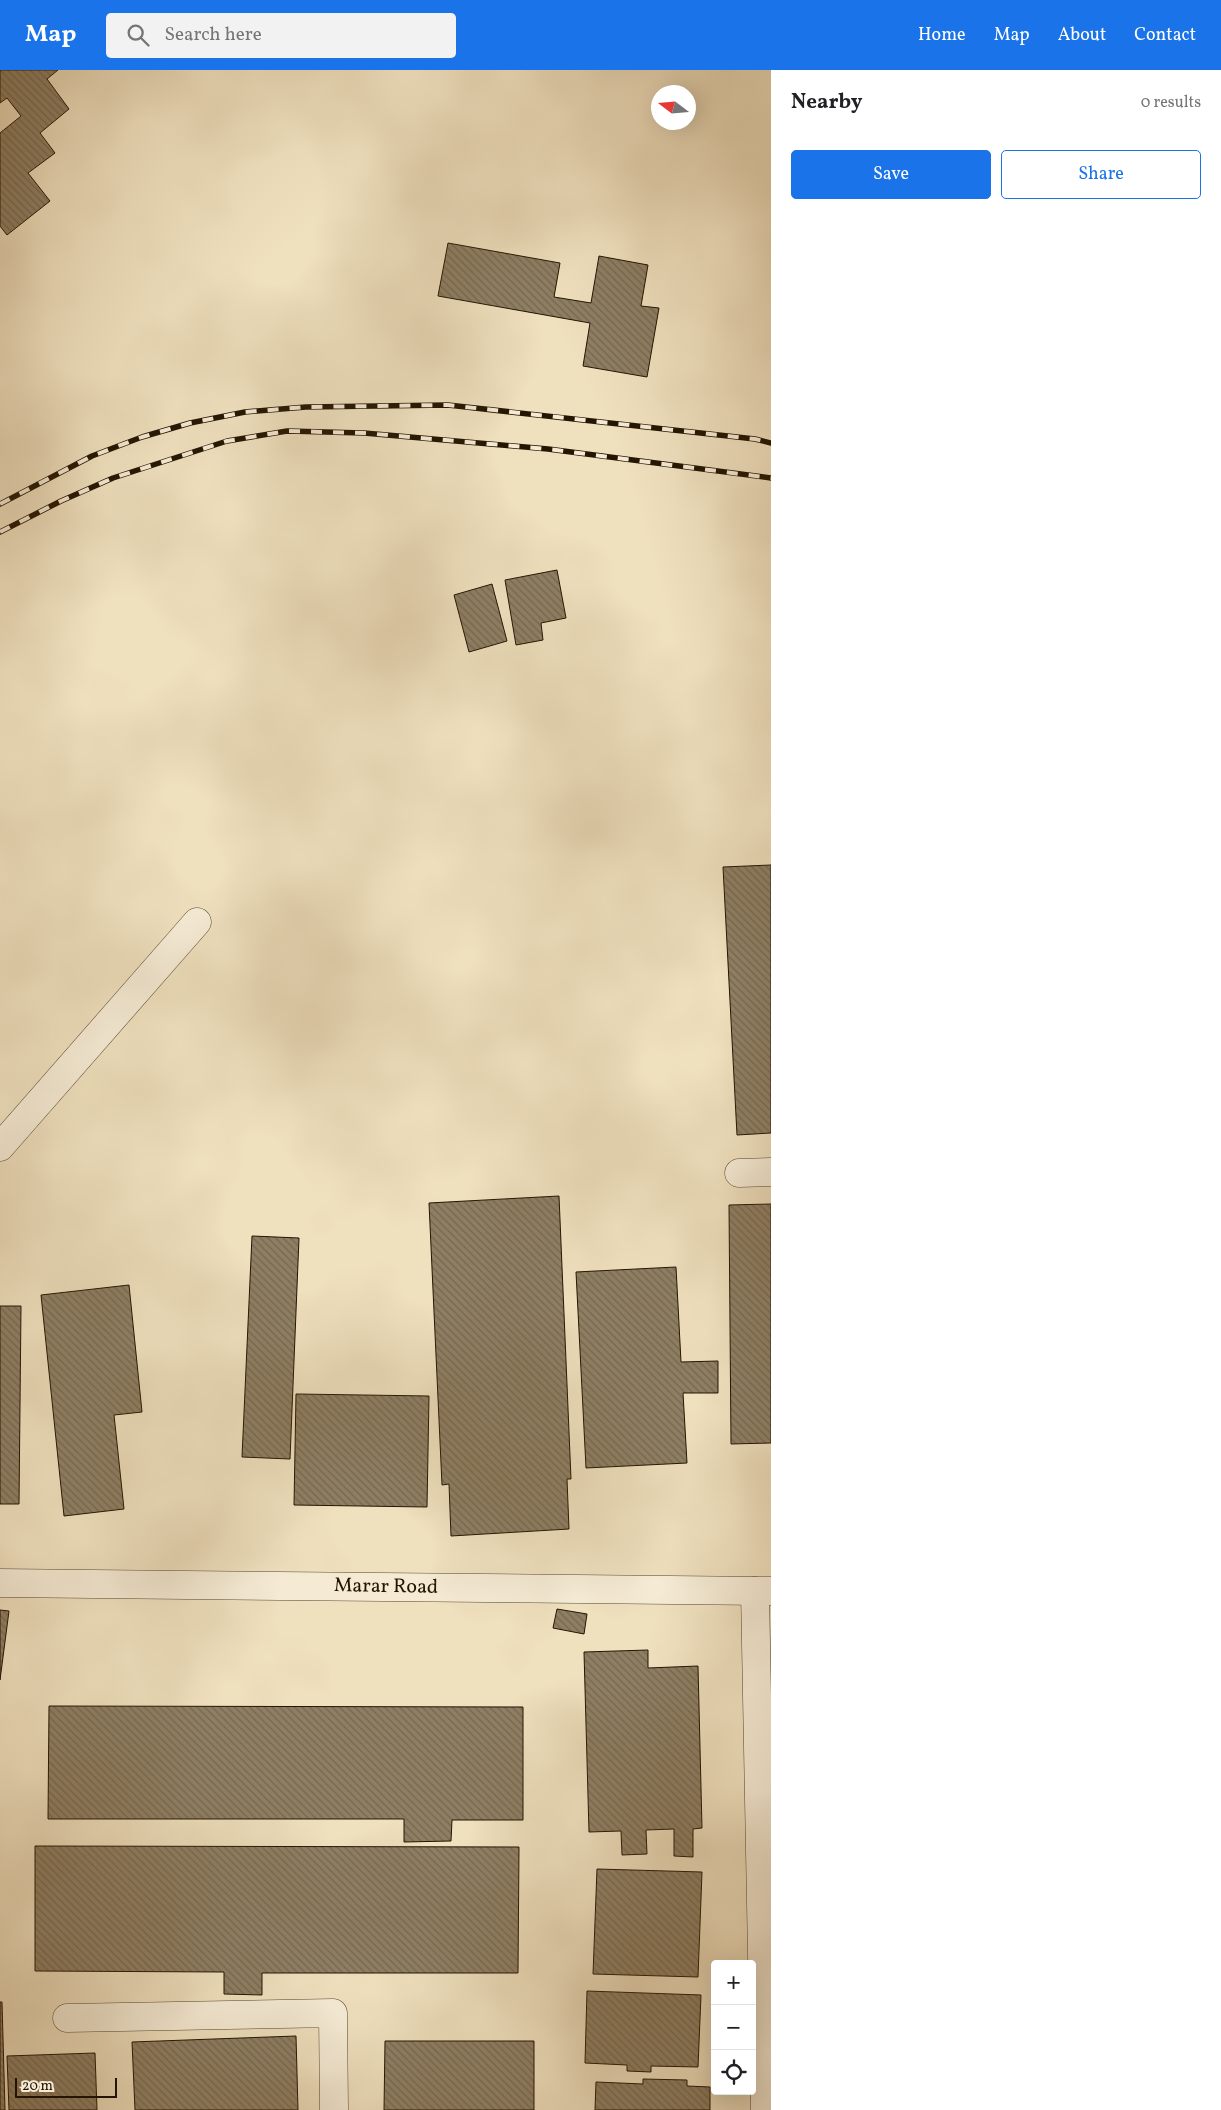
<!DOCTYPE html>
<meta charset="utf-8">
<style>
body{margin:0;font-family:Vollkorn,serif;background:#f2f2f2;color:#202124}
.controls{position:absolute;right:15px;bottom:15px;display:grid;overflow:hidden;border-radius:5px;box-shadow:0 5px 20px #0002}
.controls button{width:45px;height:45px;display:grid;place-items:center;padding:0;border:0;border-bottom:1px solid #e0e0e0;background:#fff;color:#202124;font:25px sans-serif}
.compass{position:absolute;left:651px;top:15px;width:45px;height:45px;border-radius:50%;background:#fff;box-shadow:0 5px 20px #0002;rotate:286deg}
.scale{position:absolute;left:15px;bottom:12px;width:102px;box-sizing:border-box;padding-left:5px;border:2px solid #241502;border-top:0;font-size:14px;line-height:18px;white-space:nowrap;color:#241502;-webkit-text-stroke:4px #f5ebd5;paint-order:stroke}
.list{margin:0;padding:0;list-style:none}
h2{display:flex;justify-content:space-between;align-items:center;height:65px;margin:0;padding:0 20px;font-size:21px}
h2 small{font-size:16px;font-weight:400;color:#757577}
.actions{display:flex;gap:10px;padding:15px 20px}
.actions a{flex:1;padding:11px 0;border:1px solid #1a73e8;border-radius:5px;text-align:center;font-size:18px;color:#1a73e8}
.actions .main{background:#1a73e8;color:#fff}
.icon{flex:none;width:28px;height:28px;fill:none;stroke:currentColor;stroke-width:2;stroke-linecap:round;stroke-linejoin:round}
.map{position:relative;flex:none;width:771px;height:2040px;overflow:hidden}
header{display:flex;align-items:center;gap:30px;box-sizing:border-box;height:70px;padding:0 25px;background:#1a73e8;color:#fff}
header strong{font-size:24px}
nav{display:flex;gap:28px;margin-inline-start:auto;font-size:18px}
.search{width:350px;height:45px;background:#f2f2f2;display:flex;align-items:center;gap:12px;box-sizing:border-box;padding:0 18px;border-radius:5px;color:#757577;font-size:19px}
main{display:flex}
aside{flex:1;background:#fff}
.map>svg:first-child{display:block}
.building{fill:url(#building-back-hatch);stroke:#241502}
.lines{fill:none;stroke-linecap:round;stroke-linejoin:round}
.minor-casing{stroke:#574831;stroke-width:29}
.minor{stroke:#f5ebd5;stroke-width:28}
.rail-casing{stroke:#241502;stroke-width:5.5}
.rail{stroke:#f5ebd5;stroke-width:4;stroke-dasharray:11;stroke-linecap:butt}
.labels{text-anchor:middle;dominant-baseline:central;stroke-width:4;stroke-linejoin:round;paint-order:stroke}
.street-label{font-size:20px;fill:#241502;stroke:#f5ebd5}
</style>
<header>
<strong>Map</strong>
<div class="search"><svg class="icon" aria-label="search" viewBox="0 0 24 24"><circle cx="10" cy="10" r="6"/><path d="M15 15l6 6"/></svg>Search here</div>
<nav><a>Home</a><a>Map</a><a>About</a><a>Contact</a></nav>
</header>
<main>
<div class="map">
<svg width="771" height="2040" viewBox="0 0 771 2040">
<defs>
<pattern id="building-back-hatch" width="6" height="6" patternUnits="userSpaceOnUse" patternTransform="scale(1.25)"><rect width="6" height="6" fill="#8e7f64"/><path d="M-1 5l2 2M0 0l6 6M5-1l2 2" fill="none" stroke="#746750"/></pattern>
</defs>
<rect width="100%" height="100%" fill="#efe0be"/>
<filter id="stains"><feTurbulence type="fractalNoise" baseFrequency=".004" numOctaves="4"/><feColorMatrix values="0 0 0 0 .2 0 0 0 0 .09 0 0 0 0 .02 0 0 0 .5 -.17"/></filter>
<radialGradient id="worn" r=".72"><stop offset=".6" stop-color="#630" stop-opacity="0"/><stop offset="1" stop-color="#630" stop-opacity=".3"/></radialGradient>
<!-- building -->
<g class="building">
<polygon points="0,0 58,0 47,9 69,39 40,63 55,83 28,103 50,131 7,165 0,156 0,63 21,46 7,28 0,33"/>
<polygon points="448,173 560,193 554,227 591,233 599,186 648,195 641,236 659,238 647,307 583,296 590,253 438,226"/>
<polygon points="557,500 566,548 541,553 543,570 516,575 505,510"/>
<polygon points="492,514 507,571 469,582 454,525"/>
<polygon points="771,795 771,1063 737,1065 723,797"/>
<polygon points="559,1126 571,1409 567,1409 569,1459 451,1466 449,1414 442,1415 429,1133"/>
<polygon points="771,1134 771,1373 731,1374 729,1135"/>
<polygon points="252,1166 299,1168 290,1389 242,1387"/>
<polygon points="676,1197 681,1292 718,1291 718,1323 683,1323 687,1393 586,1398 576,1202"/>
<polygon points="129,1215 142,1342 114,1345 124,1439 64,1446 41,1225"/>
<polygon points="0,1236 21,1236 19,1434 0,1434"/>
<polygon points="296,1324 429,1326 427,1437 294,1435"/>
<polygon points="557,1539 587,1544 584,1564 553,1558"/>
<polygon points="0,1540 9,1541 0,1610"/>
<polygon points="648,1580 648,1598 698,1596 702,1758 693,1759 693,1787 674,1786 674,1759 646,1760 647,1784 622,1785 621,1761 589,1762 584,1582"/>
<polygon points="49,1636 523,1637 523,1750 452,1750 451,1771 404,1772 404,1749 48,1749"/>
<polygon points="35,1776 519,1777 518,1903 262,1903 262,1925 224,1924 224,1902 35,1901"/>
<polygon points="597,1799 702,1802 698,1907 593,1904"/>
<polygon points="587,1921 701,1925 698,1997 651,1996 651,2002 627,2001 627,1995 585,1993"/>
<polygon points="0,1932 2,1932 5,2040 0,2040"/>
<polygon points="296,1966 298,2040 135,2040 132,1972"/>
<polygon points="385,1971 534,1971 534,2040 384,2040"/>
<polygon points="95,1983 97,2040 9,2040 7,1986"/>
<polygon points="643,2009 687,2010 687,2016 710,2017 710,2040 595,2040 596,2012 643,2014"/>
</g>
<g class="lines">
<defs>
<g id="minor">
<polyline points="0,1077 197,852"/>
<polyline points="739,1103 771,1102"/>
<polyline points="0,1513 771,1521"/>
<polyline points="755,1521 765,2040"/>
<polyline points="67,1948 333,1943 334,2040"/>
</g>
</defs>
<!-- minor casing -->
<use href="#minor" class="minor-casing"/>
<!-- minor -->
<use href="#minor" class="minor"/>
<defs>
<g id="rail">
<polyline points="0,434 92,386 142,367 190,353 245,342 306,337 448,335 755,369 771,373"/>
<polyline points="0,462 61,431 113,408 227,371 287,361 364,363 548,379 771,408"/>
</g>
</defs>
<!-- rail casing -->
<use href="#rail" class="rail-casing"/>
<!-- rail -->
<use href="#rail" class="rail"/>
</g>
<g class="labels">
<!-- street labels -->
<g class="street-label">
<text transform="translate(386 1517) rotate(1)">Marar Road</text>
</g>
</g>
<rect width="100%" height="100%" filter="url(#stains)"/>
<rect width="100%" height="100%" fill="url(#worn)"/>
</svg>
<div class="controls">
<button>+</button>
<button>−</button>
<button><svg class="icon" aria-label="locate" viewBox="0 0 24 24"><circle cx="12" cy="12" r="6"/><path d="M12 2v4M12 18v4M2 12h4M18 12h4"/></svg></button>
</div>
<svg class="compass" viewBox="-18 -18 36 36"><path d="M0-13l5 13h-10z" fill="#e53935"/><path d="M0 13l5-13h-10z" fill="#757577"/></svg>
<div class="scale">20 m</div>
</div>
<aside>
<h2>Nearby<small>0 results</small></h2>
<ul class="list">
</ul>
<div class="actions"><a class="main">Save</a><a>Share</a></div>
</aside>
</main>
